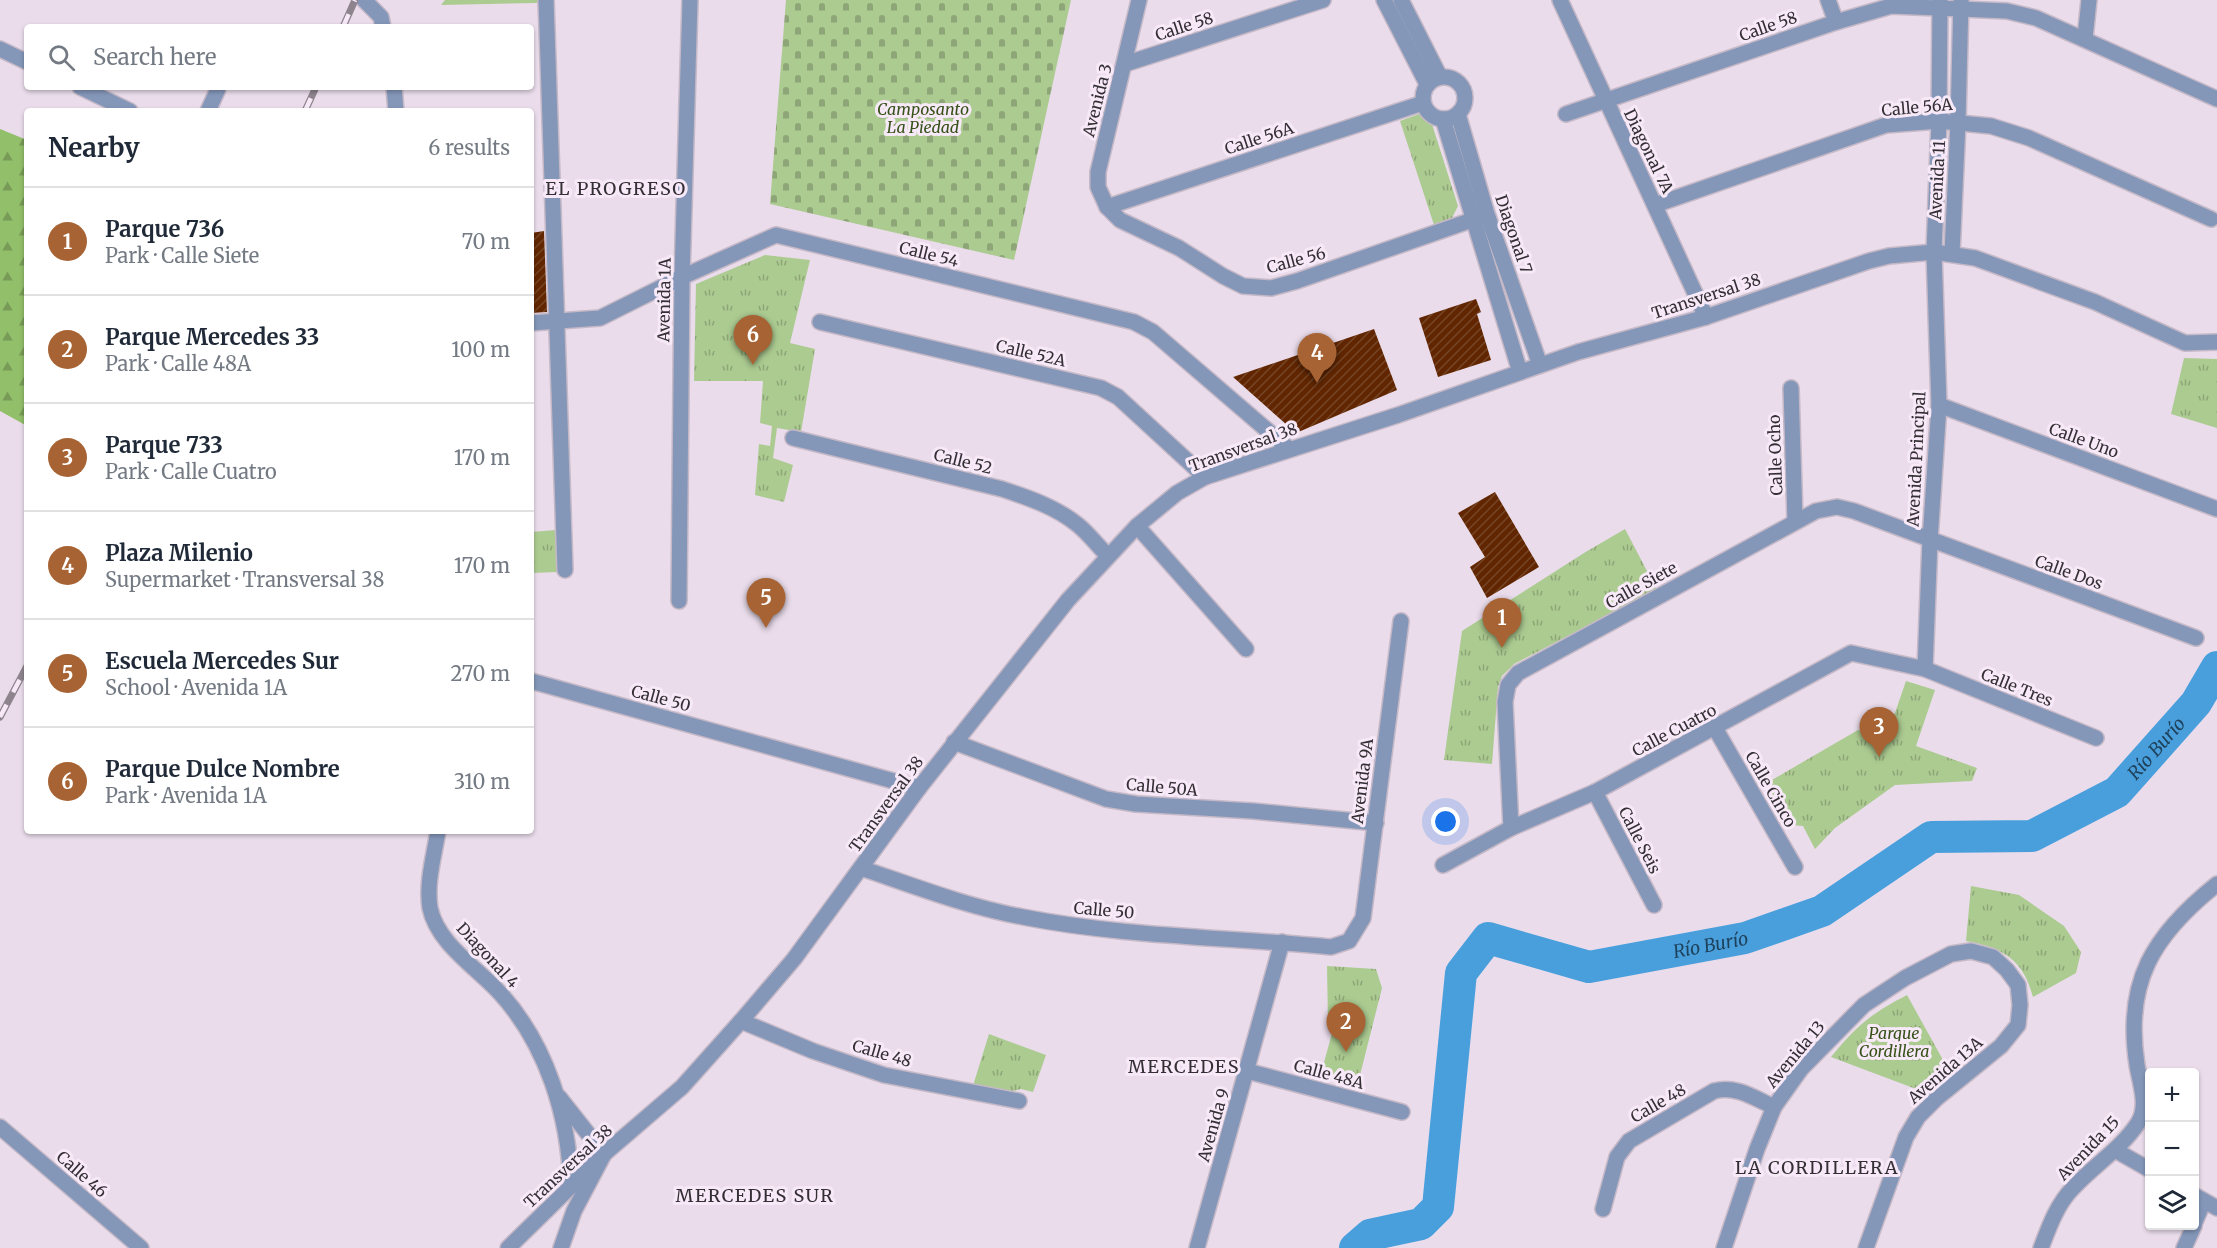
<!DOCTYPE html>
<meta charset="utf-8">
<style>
body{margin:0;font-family:Merriweather,serif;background:#f2f2f3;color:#1f2937}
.controls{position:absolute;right:18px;bottom:18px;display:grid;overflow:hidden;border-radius:6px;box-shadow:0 2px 4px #0004}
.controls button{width:54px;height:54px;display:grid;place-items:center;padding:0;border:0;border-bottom:2px solid #e0e1e3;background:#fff;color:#1f2937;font:30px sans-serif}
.you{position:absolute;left:1446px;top:822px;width:21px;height:21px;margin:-15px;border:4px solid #fff;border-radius:50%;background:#1a73e8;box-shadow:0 0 0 9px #1a73e833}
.badge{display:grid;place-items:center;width:39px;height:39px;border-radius:50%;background:#a76333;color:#fff;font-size:20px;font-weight:700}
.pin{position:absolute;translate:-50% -50px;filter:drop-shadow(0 2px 3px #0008)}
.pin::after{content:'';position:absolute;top:32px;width:21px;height:18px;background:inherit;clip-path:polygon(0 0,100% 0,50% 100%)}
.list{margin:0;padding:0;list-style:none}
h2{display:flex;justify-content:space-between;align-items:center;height:78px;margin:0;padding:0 24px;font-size:26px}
h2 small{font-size:20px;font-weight:400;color:#747a83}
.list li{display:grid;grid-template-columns:39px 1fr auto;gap:18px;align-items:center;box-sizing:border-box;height:108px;padding:0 24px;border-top:2px solid #e0e1e3}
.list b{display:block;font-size:22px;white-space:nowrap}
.list p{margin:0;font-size:20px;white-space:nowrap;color:#747a83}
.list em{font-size:20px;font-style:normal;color:#747a83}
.icon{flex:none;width:33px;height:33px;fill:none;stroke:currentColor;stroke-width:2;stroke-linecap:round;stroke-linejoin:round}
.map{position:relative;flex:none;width:2217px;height:1248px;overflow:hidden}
.search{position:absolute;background:#fff;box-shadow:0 2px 4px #0004;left:24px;top:24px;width:510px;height:66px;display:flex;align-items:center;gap:15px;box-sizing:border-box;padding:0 21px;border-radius:6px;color:#747a83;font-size:22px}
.panel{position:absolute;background:#fff;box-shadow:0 2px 4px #0004;left:24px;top:108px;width:510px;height:726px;border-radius:6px}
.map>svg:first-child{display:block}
.forest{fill:url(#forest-firs)}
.cemetery{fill:url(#cemetery-stones)}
.park{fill:url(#park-tufts)}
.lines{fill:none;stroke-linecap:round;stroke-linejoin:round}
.river{stroke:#499fdc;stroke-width:32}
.building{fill:url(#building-hatch)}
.minor-casing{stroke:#c6b9c7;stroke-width:18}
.minor{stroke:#8497b9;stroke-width:15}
.rail-casing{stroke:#8d848e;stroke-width:7}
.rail{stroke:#f7e9f8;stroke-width:4.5;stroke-dasharray:14;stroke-linecap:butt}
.labels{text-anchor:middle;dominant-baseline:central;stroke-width:6;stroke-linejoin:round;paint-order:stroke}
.street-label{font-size:16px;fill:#342f35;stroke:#f7e9f8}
.park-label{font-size:16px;font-style:italic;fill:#365218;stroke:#f7e9f8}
.neighbourhood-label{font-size:18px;letter-spacing:1.5px;fill:#342f35;stroke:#f7e9f8}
.water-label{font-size:18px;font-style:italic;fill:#1f425c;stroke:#f7e9f8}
</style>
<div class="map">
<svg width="2217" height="1248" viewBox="0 0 2217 1248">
<defs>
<pattern id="forest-firs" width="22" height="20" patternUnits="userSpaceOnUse" patternTransform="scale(1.5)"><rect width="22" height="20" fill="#92bf6a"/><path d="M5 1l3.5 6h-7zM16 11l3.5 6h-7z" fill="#789c58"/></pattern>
<pattern id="cemetery-stones" width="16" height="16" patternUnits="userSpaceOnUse" patternTransform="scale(1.5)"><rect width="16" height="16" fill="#accb91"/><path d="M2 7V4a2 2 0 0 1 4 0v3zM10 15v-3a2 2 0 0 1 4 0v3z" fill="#8da577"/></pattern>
<pattern id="park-tufts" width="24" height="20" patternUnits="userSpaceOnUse" patternTransform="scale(1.5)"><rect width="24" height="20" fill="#accb91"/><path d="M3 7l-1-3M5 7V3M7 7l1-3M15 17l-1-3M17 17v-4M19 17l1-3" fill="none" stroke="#8da577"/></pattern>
<pattern id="building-hatch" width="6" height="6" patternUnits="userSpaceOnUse" patternTransform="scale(1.5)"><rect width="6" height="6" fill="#612600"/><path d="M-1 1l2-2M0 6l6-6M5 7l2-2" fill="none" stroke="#744527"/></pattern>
</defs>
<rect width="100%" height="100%" fill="#eadceb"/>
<!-- forest -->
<polygon class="forest" points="0,129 27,140 27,426 0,411"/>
<!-- cemetery -->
<polygon class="cemetery" points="786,0 1071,0 1014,260 770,204"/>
<!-- park -->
<g class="park">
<polygon points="445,0 537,0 537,3 441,5"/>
<polygon points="1419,114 1431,121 1458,206 1452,218 1434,225 1400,121"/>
<polygon points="765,255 810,260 790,343 815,349 801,432 777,428 773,458 793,465 784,502 755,495 759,444 770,446 772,426 760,423 763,381 694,381 696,284"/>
<polygon points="2184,358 2217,359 2217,428 2171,414"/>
<polygon points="1625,529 1657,590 1514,664 1502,676 1498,687 1492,764 1444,760 1462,631 1584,553"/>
<polygon points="556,530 558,572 531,573 531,532"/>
<polygon points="1906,681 1935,690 1916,746 1977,768 1972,781 1895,785 1835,828 1815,849 1803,826 1792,825 1765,784 1858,730 1887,736"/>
<path d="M1971,886L2019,895L2064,926L2081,952L2076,973L2033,997C2023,959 2003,948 1966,941Z"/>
<polygon points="1327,966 1376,969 1382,988 1357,1087 1320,1077 1334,1026 1328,1024"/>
<path d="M1907,995L1948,1069L1924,1092L1831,1057C1856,1026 1872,1013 1907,995Z"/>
<polygon points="989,1034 1046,1055 1033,1092 1021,1089 991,1096 971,1092"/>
</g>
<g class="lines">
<!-- river -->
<path class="river" id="s1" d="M1355,1248L1370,1235L1421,1224L1438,1207L1461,973L1488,938L1589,967L1745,938L1822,911L1931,837L2032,836L2117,792L2196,703L2217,667"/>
</g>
<!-- building -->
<g class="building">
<polygon points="544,231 547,312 531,313 531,233"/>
<polygon points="1476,299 1481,312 1477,314 1491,360 1438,377 1419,318"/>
<polygon points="1374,329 1397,390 1296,433 1233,377"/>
<polygon points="1495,492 1539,567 1487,598 1470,567 1485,557 1458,513"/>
</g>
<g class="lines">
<defs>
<g id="minor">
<polyline points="364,0 381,17 383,27"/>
<polyline points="546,0 565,570"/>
<polyline points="1139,0 1098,172 1098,187 1107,207 1120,220 1179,248 1223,276 1243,286 1271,288 1297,281 1472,220"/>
<polyline points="1384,0 1427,84"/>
<polyline points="1401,0 1440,77"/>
<polyline points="1560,0 1706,317"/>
<polyline points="1828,0 1836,22"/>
<polyline points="2085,38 2089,0"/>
<polyline points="0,49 27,62"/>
<polyline points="1125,64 1323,0"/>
<circle cx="1444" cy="98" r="21"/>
<polyline points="80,87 130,111"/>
<polyline points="394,87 396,111"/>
<polyline points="208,111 218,89"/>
<polyline points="1458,114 1487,214 1540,365"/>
<polyline points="1566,114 1836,22 1891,6 2007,11 2036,18 2217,99"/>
<polyline points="1443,119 1520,372"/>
<polyline points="1655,205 1886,125 1939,121 1991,126 2029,138 2211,219"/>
<polyline points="1107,207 1423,103"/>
<polyline points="1952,254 1958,122 1961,0"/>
<polyline points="820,322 1101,388 1118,397 1205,477"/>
<polyline points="531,323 600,318 682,277 776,235 1134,322 1153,332 1289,449"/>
<polyline points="1791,388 1795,521"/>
<polyline points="1939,405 2217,509"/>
<path d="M793,438L1002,489C1029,498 1056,507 1078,525C1089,534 1098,546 1108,556"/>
<polyline points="1137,526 1246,649"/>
<polyline points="679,601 682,277 690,0"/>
<polyline points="1925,669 1930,540 1939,405 1934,252 1939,121 1940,0"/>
<polyline points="531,681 919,788"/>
<polyline points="1715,728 1795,867"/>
<polyline points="954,742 1106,799 1136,804 1253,811 1376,823"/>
<polyline points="1595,792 1654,905"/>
<polyline points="1511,828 1505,702 1508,685 1518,673 1816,511 1837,507 1854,511 2196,638"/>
<path d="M438,831C434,856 426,883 430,908C437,943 477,968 499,992C547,1044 569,1117 571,1186"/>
<polyline points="1443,865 1511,828 1595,792 1851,653 1925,669 2096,738"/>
<path d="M861,868C914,886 968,907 1023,917C1124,937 1229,937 1331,947L1349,941L1363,918L1401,621"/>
<polyline points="741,1021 813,1051 884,1075 1019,1101"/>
<polyline points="1247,1071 1402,1112"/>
<polyline points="559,1097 604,1154 574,1211 561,1248"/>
<polyline points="0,1127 141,1248"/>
<polyline points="2115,1150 2150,1170"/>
<polyline points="2194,1195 2217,1208"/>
<path d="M1603,1209L1617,1157L1629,1141L1714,1091C1736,1085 1754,1098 1774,1107"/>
<polyline points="2194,1224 2204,1201"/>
<polyline points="508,1248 604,1154 682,1087 741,1021 794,959 919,788 1068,600 1137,526 1177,493 1205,477 1398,415 1578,352 1706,317 1869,261 1889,256 1934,252 1975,258 2095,302 2185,343 2217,342"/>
<polyline points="1197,1248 1282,942"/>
<polyline points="1724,1248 1757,1149 1774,1107 1801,1069 1864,1005 1905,978 1951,954 1971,951 1993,957 2007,970 2018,985 2020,1005 2018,1025 2001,1046 1937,1098 1918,1117 1906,1137 1866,1248"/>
<path d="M2041,1248C2049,1227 2057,1204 2073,1188C2094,1165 2121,1149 2138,1123C2149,1106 2140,1084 2137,1065C2124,982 2153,935 2217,884"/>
<polyline points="2184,1248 2194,1226"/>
</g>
</defs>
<!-- minor casing -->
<use href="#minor" class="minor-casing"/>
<!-- minor -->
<use href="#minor" class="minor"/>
<defs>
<g id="rail">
<polyline points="343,27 355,0"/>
<polyline points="305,111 316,87"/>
<polyline points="0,717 27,666"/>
</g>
</defs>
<!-- rail casing -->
<use href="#rail" class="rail-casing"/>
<!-- rail -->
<use href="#rail" class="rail"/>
</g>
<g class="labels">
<!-- street labels -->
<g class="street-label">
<text transform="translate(1184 26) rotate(-18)">Calle 58</text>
<text transform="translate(1768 26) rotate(-19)">Calle 58</text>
<text transform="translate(1097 100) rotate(-76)">Avenida 3</text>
<text transform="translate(1917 107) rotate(-5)">Calle 56A</text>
<text transform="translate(1259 138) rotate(-18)">Calle 56A</text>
<text transform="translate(1649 151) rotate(64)">Diagonal 7A</text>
<text transform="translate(1937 180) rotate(-87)">Avenida 11</text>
<text transform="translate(1514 234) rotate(71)">Diagonal 7</text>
<text transform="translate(929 254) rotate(14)">Calle 54</text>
<text transform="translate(1296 260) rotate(-15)">Calle 56</text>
<text transform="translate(1706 296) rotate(-18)">Transversal 38</text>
<text transform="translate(664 300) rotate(-89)">Avenida 1A</text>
<text transform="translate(1031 353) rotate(13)">Calle 52A</text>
<text transform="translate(2084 440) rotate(20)">Calle Uno</text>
<text transform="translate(1243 447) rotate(-20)">Transversal 38</text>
<text transform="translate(1775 455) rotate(-92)">Calle Ocho</text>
<text transform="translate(1916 459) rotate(-87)">Avenida Principal</text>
<text transform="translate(963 461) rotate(14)">Calle 52</text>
<text transform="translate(2069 572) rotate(20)">Calle Dos</text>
<text transform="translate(1641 585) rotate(-29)">Calle Siete</text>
<text transform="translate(2017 687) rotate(22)">Calle Tres</text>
<text transform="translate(661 698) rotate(15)">Calle 50</text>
<text transform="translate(1674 730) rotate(-28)">Calle Cuatro</text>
<text transform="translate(1362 781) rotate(-83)">Avenida 9A</text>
<text transform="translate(1162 787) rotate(5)">Calle 50A</text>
<text transform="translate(1771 789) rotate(60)">Calle Cinco</text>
<text transform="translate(886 804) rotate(-54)">Transversal 38</text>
<text transform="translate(1640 840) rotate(63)">Calle Seis</text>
<text transform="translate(1104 910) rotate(5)">Calle 50</text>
<text transform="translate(488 955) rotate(47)">Diagonal 4</text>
<text transform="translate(882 1053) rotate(16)">Calle 48</text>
<text transform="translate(1795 1054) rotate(-50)">Avenida 13</text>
<text transform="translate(1945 1070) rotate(-41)">Avenida 13A</text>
<text transform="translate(1329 1074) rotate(15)">Calle 48A</text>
<text transform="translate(1658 1103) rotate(-30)">Calle 48</text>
<text transform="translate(1213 1125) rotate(-74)">Avenida 9</text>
<text transform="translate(2088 1148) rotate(-46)">Avenida 15</text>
<text transform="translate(568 1166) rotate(-43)">Transversal 38</text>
<text transform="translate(82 1174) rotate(41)">Calle 46</text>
</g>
<!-- park labels -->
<g class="park-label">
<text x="923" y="109">Camposanto<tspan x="923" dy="18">La Piedad</tspan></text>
<text x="1894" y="1033">Parque<tspan x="1894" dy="18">Cordillera</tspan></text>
</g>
<!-- neighbourhood labels -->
<g class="neighbourhood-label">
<text x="616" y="188">EL PROGRESO</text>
<text x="1184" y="1066">MERCEDES</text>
<text x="1817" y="1167">LA CORDILLERA</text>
<text x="755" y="1195">MERCEDES SUR</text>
</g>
<!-- water labels -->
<g class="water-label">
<text stroke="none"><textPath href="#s1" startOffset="1108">Río Burío</textPath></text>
<text stroke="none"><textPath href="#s1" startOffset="604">Río Burío</textPath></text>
</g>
</g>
</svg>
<div class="controls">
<button>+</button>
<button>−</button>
<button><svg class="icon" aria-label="layers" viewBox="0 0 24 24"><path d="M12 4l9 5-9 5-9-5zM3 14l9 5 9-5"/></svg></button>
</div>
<div class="you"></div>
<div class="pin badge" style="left:1502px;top:648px">1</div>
<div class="pin badge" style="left:1346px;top:1052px">2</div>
<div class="pin badge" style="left:1879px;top:757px">3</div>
<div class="pin badge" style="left:1317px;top:383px">4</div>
<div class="pin badge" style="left:766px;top:628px">5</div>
<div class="pin badge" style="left:753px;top:365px">6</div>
<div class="search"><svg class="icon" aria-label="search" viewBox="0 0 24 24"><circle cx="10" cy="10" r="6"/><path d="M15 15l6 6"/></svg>Search here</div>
<section class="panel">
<h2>Nearby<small>6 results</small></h2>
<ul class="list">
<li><span class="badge">1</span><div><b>Parque 736</b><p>Park · Calle Siete</p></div><em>70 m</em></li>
<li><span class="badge">2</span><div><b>Parque Mercedes 33</b><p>Park · Calle 48A</p></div><em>100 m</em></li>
<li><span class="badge">3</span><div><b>Parque 733</b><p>Park · Calle Cuatro</p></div><em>170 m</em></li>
<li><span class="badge">4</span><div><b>Plaza Milenio</b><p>Supermarket · Transversal 38</p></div><em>170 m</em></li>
<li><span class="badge">5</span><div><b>Escuela Mercedes Sur</b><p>School · Avenida 1A</p></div><em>270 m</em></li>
<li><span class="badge">6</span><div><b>Parque Dulce Nombre</b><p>Park · Avenida 1A</p></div><em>310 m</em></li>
</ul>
</section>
</div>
